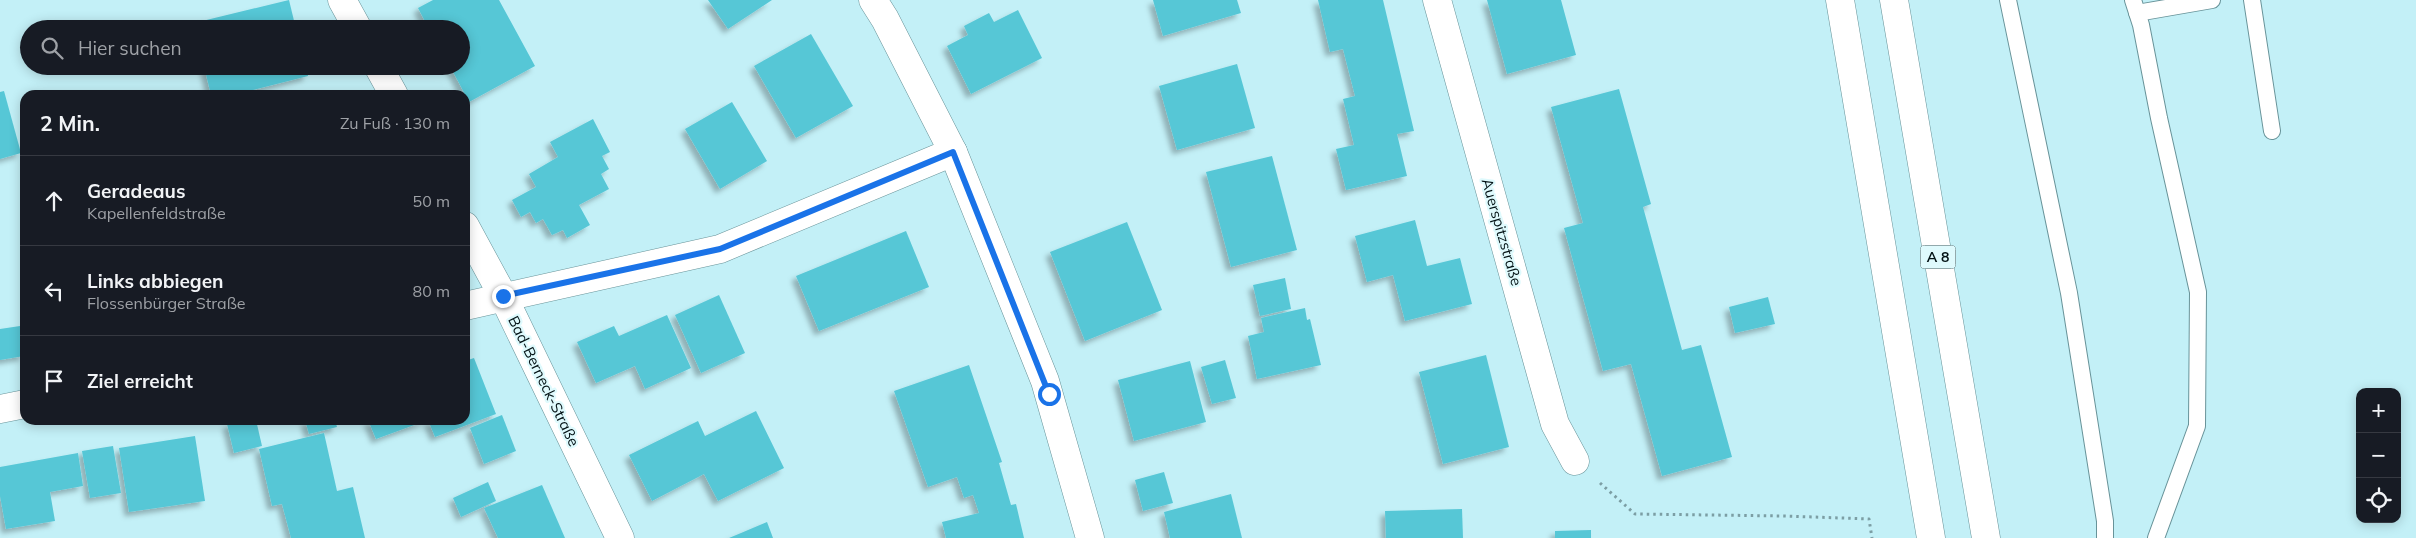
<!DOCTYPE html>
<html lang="de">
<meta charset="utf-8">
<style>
body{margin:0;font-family:Mulish,sans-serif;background:#242831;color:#f1f3f6}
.controls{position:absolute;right:15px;bottom:15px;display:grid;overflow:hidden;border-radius:10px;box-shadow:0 2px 12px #0003}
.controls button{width:45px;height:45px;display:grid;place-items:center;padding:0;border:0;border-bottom:1px solid #363941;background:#171b24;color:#f1f3f6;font:25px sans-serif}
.stop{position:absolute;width:15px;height:15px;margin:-11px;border:4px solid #1a73e8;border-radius:50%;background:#fff}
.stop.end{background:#1a73e8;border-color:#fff;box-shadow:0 1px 5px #0008}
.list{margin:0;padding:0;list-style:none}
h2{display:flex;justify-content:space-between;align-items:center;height:65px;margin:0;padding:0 20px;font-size:21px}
h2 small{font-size:16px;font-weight:400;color:#9ea1a6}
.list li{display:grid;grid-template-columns:32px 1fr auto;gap:15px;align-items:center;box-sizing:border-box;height:90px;padding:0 20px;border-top:1px solid #363941}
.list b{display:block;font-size:19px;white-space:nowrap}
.list p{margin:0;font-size:16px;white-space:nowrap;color:#9ea1a6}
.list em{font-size:16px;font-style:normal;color:#9ea1a6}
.icon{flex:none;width:28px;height:28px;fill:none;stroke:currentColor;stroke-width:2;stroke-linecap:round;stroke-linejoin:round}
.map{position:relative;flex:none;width:2416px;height:538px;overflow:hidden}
.search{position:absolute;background:#171b24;box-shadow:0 2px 12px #0003;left:20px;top:20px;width:450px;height:55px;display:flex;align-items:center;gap:12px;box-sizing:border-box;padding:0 18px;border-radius:28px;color:#9ea1a6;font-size:19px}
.panel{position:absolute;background:#171b24;box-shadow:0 2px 12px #0003;left:20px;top:90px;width:450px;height:335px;border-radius:15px}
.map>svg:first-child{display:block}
.building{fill:#56c7d6;filter:url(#shadow)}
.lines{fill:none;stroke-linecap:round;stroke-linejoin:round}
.lane-casing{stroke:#689399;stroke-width:18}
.street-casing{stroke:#689399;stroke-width:29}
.highway-casing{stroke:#689399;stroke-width:29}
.path{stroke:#7c9ea4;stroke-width:3;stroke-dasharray:2.5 4;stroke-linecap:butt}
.lane{stroke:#fff;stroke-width:16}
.street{stroke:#fff;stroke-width:28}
.highway{stroke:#fff;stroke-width:28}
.route{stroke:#1a73e8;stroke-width:6}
.labels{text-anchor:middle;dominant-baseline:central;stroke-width:4.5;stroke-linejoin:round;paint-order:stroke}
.shield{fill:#dffafd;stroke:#45585b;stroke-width:1}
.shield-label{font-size:14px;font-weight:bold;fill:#031215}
.street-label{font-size:15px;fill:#031215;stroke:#dffafd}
</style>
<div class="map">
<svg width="2416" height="538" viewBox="0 0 2416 538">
<defs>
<filter id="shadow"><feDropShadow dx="-4.5" dy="4.5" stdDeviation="2.5" flood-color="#0004"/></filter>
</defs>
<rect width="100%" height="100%" fill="#c3f0f7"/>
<!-- building -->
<g class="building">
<polygon points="289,0 296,29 195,29 194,23"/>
<polygon points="433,0 499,0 535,66 469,102 450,66 461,66 461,29 429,29 418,8"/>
<polygon points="708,0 772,0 728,29"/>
<polygon points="1153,0 1237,0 1241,13 1163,36"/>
<polygon points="1318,0 1383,0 1414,131 1397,134 1407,176 1346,190 1336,149 1354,145 1343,99 1355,96 1343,49 1330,52"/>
<polygon points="1487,0 1561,0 1576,55 1507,74"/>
<polygon points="1018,10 1042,58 971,94 947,46 968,35 964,26 989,13 994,22"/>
<polygon points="811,34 853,106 796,138 754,66"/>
<polygon points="1237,64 1255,128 1177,150 1159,86"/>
<polygon points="204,66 306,66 308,76 233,95 211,95"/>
<polygon points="1619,89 1651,204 1643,207 1682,350 1701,345 1732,457 1662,476 1631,364 1603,371 1564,228 1583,223 1551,107"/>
<polygon points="4,91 21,153 0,159 0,92"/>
<polygon points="732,102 767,161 720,189 685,129"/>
<polygon points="593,119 610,152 602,156 609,169 601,174 609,189 579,205 590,225 567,238 563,230 552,235 543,219 536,223 530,212 521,217 512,200 536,187 529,174 558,157 550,142"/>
<polygon points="1272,156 1297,250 1231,267 1206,172"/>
<polygon points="1415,220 1427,266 1460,258 1472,304 1405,321 1393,275 1367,282 1355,236"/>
<polygon points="1127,222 1162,310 1085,341 1050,252"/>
<polygon points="906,231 929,287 819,331 796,276"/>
<polygon points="1285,278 1291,309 1260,316 1253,285"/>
<polygon points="719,295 745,353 701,373 675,315"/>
<polygon points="1768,297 1775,324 1735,333 1729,307"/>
<polygon points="1305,308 1307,320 1310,319 1321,365 1257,379 1248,336 1264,332 1261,318"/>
<polygon points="667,315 691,368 645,389 635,366 596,383 577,342 614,326 619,336"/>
<polygon points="20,326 24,356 0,360 0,329"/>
<polygon points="1486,355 1509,447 1443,464 1419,372"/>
<polygon points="474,358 496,414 435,437 428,420 465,420 465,361"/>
<polygon points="1225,360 1236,398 1212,404 1201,367"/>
<polygon points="1190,361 1206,422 1134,441 1118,380"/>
<polygon points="969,365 1002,462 999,463 1011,505 1016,504 1024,538 946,538 942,522 979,513 973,495 964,498 957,477 928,487 894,391"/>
<polygon points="756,411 784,468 718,501 704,474 652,501 629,455 698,421 705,436"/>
<polygon points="502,415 516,451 484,464 470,428"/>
<polygon points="243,420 256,420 262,446 234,453 227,424"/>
<polygon points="305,420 335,420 337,427 309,434"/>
<polygon points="368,420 428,420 376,439"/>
<polygon points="324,433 337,491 353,487 365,538 291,538 282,504 272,506 259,449"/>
<polygon points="195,436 205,501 129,512 119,448"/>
<polygon points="113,446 121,493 90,498 82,451"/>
<polygon points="78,453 83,486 50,492 55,521 6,529 0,496 0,467"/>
<polygon points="1164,472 1173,503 1143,511 1135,480"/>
<polygon points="488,482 496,501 461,517 453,498"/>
<polygon points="542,485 565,538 498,538 484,508"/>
<polygon points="1231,494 1242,538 1170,538 1164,512"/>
<polygon points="1462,509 1463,538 1386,538 1385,511"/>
<polygon points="767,522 773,538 729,538 741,533"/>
<polygon points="1591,530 1591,538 1555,538 1555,531"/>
</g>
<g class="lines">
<defs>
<g id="lane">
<polyline points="2008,0 2069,293 2105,521 2105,538"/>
<polyline points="2133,0 2141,25 2159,118 2198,292 2197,426 2156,538"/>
<polyline points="2252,0 2272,131"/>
<polyline points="2137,13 2212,0"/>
</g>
<g id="street">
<polyline points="342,0 358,29"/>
<polyline points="873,0 885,19 953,152 1045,381 1090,538"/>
<polyline points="1437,0 1555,424 1575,461"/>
<polyline points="378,66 394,95"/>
<polyline points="465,226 503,296 620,538"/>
<polyline points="465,306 720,249 953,152"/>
<polyline points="0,409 25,404"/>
</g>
<g id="highway">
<polyline points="1840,0 1931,538"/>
<polyline points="1894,0 1986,538"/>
</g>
</defs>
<!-- lane casing -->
<use href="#lane" class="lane-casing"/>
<!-- street casing -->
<use href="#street" class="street-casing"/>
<!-- highway casing -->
<use href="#highway" class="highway-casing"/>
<!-- path -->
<polyline class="path" points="1600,483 1635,514 1785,516 1869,519 1872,538"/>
<!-- lane -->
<use href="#lane" class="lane"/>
<!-- street -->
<use href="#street" class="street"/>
<!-- highway -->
<use href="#highway" class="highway"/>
</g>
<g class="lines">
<!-- route -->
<polyline class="route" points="503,296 720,249 953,152 1049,394"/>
</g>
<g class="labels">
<!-- shield labels -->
<rect class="shield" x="1920.5" y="245.5" width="35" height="23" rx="4"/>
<g class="shield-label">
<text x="1938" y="257">A 8</text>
</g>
<!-- street labels -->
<g class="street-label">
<text transform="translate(1502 232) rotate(74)">Auerspitzstraße</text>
<text transform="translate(544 381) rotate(64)">Bad-Berneck-Straße</text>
</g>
</g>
</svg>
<div class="controls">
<button>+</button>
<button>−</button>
<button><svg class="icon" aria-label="locate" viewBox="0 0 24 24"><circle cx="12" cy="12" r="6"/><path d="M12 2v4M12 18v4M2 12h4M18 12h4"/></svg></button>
</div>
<div class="stop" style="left:1049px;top:394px"></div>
<div class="stop end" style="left:503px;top:296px"></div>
<div class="search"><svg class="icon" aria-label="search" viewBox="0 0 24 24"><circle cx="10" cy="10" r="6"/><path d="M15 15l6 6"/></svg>Hier suchen</div>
<section class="panel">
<h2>2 Min.<small>Zu Fuß · 130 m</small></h2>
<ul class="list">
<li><svg class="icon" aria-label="ahead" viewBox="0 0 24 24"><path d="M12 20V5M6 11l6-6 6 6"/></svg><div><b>Geradeaus</b><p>Kapellenfeldstraße</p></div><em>50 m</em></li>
<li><svg class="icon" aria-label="left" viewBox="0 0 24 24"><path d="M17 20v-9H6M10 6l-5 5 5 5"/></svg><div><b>Links abbiegen</b><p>Flossenbürger Straße</p></div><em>80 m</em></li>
<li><svg class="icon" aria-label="arrive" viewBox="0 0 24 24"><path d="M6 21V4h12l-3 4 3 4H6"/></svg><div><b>Ziel erreicht</b></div></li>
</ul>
</section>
</div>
